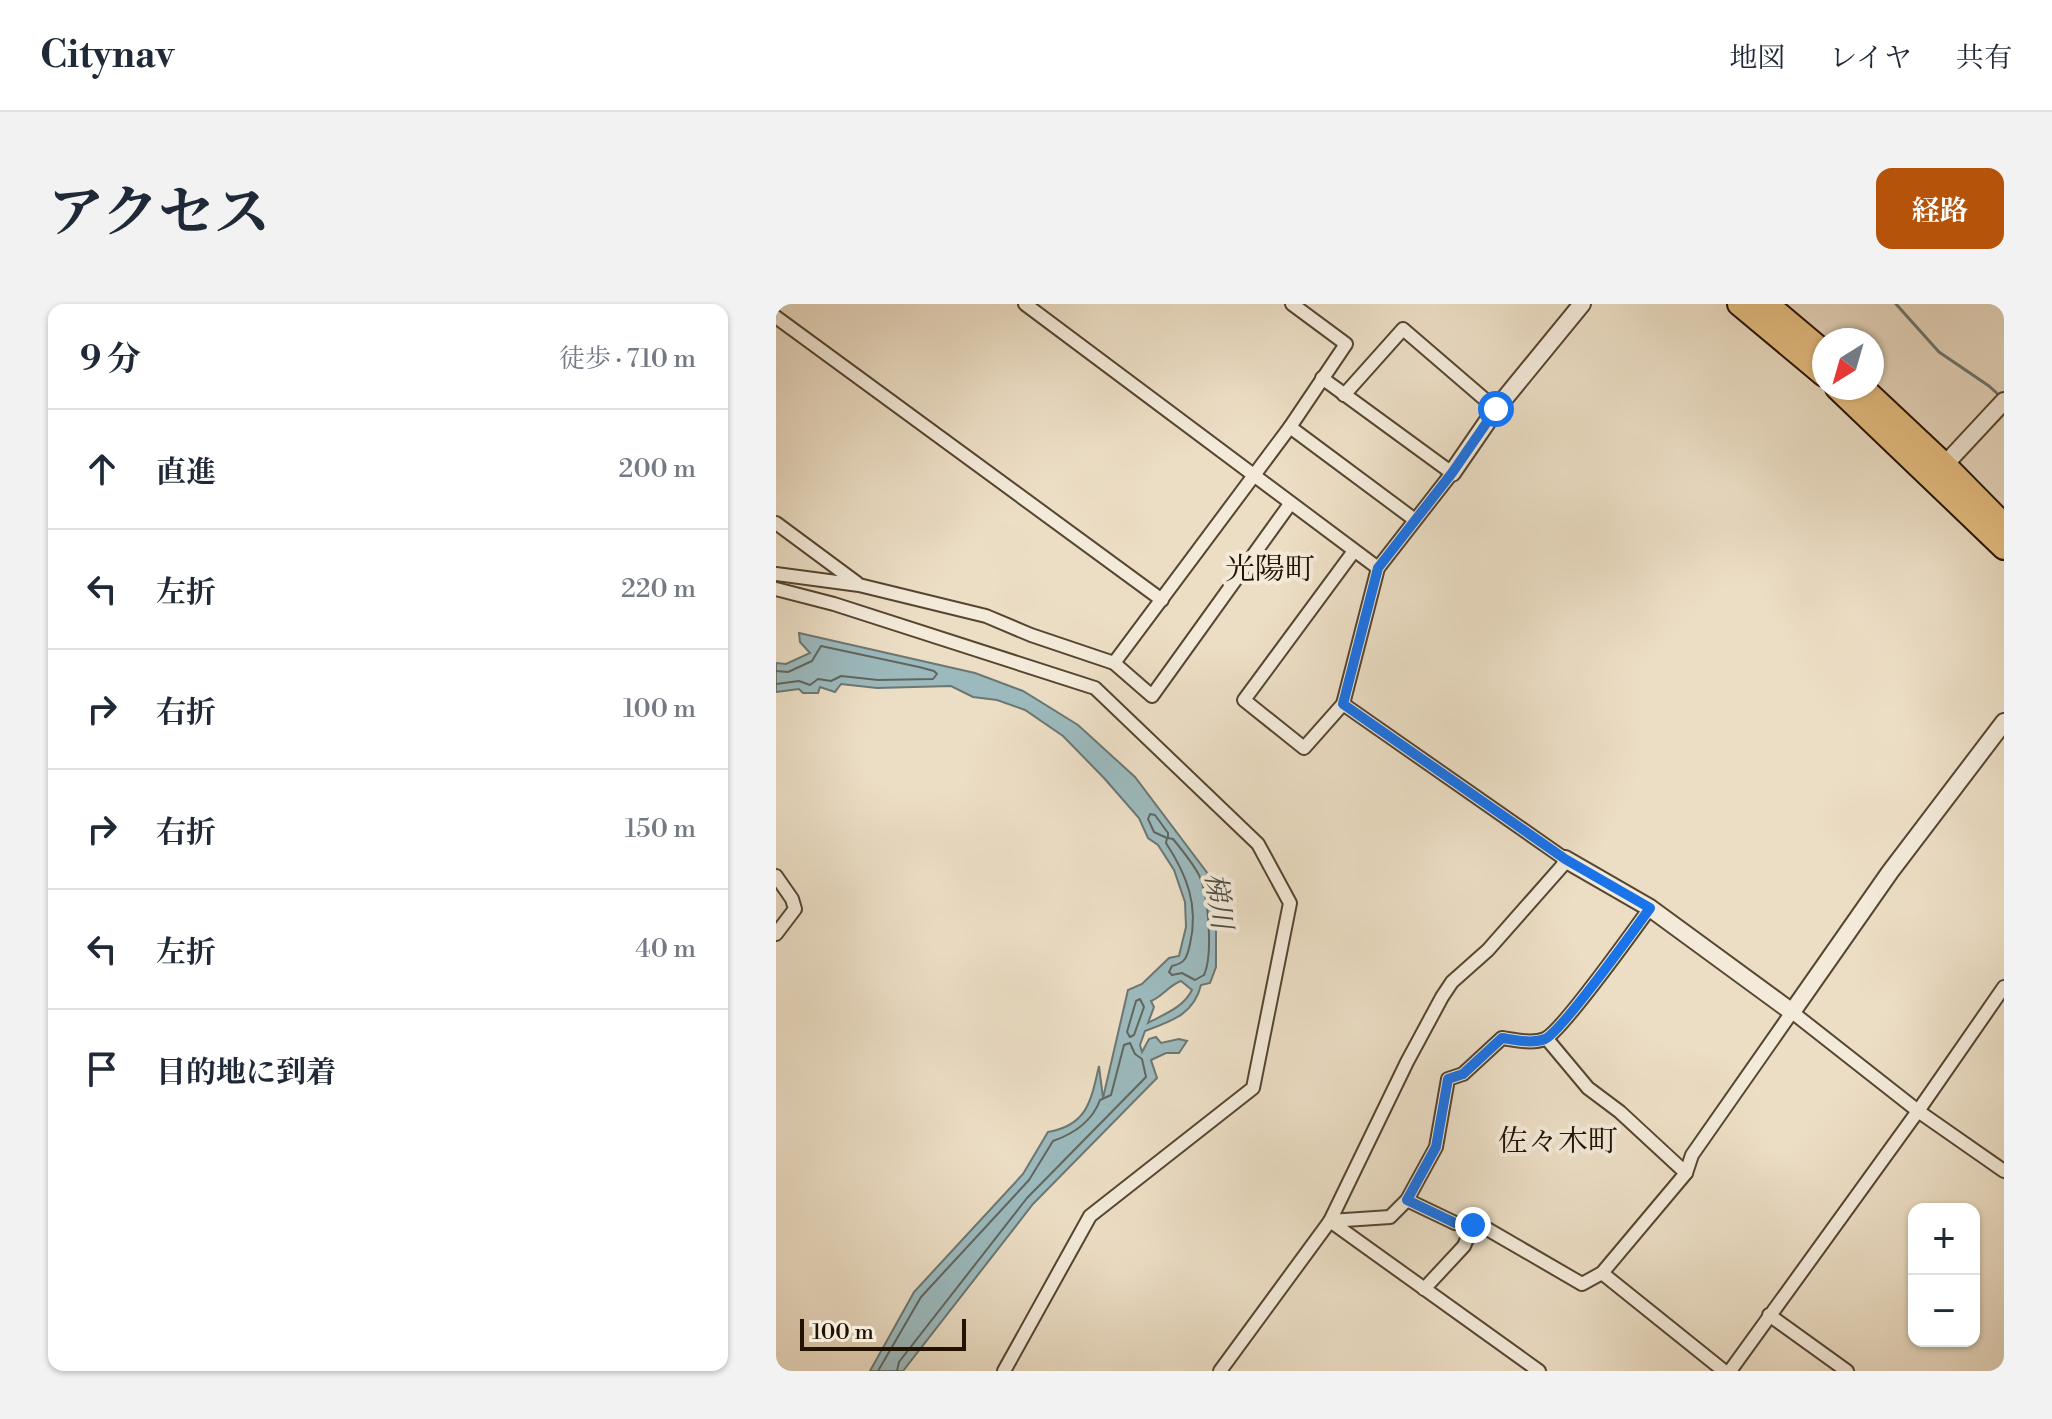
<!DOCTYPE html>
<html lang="ja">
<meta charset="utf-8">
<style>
body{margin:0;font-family:"Libre Bodoni","Noto Serif JP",serif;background:#f2f2f3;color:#1f2937}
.controls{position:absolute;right:24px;bottom:24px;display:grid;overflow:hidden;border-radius:16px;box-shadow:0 2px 6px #0004}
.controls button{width:72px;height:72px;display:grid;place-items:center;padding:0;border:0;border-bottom:2px solid #e0e1e3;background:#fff;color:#1f2937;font:40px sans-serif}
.compass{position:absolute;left:1036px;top:24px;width:72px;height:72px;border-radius:50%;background:#fff;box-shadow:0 2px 6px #0004;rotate:217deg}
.scale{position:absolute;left:24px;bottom:20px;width:166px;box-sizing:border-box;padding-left:8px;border:4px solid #231200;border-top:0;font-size:22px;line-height:28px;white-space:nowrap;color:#231200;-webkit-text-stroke:6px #f3ead9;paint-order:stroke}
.stop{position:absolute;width:24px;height:24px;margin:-18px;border:6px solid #1a73e8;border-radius:50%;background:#fff}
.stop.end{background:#1a73e8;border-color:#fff;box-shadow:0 2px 8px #0008}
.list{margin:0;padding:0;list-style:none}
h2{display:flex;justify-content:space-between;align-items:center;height:104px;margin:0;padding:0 32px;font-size:34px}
h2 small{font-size:26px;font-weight:400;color:#747a83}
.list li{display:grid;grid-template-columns:52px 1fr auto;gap:24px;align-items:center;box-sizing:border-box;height:120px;padding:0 32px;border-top:2px solid #e0e1e3}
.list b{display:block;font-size:30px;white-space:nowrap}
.list em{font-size:26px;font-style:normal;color:#747a83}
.icon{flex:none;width:44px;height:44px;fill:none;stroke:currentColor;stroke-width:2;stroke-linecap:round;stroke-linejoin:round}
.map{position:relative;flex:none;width:1228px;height:1067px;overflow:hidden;border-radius:16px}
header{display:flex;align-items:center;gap:48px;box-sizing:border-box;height:112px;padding:0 40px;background:#fff;border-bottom:2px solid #e0e1e3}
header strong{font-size:38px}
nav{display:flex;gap:44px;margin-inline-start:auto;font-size:28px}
.intro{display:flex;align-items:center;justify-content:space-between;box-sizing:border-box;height:192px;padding:0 48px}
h1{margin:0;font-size:56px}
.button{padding:20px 36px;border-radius:16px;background:#b45309;color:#fff;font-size:28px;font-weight:700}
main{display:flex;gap:48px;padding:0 48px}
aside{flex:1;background:#fff;border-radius:16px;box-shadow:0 2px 6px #0004}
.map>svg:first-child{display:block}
.water{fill:#9cbabe;stroke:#6c7772;stroke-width:2;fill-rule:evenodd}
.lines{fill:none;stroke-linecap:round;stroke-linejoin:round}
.shore{stroke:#60665f;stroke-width:2}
.stream{stroke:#6c7772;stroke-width:3}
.minor-casing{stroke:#554531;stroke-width:16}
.tertiary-casing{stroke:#554531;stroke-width:20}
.trunk-casing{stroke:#231200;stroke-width:26}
.minor{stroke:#f3ead9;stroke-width:12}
.tertiary{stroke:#f3ead9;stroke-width:16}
.trunk{stroke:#e6bf82;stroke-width:22}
.route{stroke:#1a73e8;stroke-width:10}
.labels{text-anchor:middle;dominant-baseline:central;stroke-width:8;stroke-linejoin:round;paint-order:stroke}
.water-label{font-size:28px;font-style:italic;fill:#4d4d42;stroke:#f3ead9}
.quarter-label{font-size:30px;fill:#231200;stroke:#f3ead9}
</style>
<header>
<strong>Citynav</strong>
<nav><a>地図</a><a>レイヤ</a><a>共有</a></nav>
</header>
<div class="intro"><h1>アクセス</h1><a class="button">経路</a></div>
<main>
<aside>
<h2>9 分<small>徒歩 · 710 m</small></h2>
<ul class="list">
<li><svg class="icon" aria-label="ahead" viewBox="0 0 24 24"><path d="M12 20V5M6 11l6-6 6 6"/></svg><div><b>直進</b></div><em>200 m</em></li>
<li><svg class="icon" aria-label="left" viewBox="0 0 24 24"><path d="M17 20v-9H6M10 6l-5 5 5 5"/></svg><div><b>左折</b></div><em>220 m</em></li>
<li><svg class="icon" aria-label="right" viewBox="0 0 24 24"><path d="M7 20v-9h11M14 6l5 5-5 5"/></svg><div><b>右折</b></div><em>100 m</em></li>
<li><svg class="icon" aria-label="right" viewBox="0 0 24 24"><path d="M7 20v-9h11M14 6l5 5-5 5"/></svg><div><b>右折</b></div><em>150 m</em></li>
<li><svg class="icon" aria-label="left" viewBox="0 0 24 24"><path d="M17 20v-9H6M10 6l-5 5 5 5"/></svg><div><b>左折</b></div><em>40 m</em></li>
<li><svg class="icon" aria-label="arrive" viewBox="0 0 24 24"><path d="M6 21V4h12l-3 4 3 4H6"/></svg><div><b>目的地に到着</b></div></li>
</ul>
</aside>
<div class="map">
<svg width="1228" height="1067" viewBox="0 0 1228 1067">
<rect width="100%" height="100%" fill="#ecdec5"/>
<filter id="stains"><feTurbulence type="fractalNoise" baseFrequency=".0025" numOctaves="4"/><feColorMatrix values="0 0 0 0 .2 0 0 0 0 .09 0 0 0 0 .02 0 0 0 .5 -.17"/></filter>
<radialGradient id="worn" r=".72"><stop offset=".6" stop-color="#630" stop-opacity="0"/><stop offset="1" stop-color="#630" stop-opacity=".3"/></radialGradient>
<!-- water -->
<path class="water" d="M23,329L199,369L247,387L302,421L359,473L432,570L440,616V663L434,679L425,681C418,710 396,717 369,727L364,741L366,748L373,735L380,733L385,739L403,735L411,737L403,749H390L375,756L381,774L257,900L127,1067H94L138,988L247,870L272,828C312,821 315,796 323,762L327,794L352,686L366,680L393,654L403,652L410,623L409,598L398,566L382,541L372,534L363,514L328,474L287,432L249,406L221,396L197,393L175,382L101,384L65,380L59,388L44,383L42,389H27L23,385L0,388V359L10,360L34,349L24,338ZM405,677L416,686C407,704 388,710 372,719L378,703L375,697C387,692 392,682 405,677Z"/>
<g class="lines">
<!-- shore -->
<g class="shore">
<polyline points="0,367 12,368 36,357 45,342 143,363 158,367 161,370 157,375 102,376 65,372 55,377 42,375 34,381 23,377 0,380"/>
<path d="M374,510L379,511L392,529V534L397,535C406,546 416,558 423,571C433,592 437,651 428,671L419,676L406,669L396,671L393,668L396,662C410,659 411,653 414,640C423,602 411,571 390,539L391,534L378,528L372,515Z"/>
<polygon points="364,695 368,703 358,731 354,733 351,728 360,697"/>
<path d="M102,1067L145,993L253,876L277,837C297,830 316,818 324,796L335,791L348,741L354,739L359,750L366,755L370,773L251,894L123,1058L121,1067"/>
</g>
<!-- stream -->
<polyline class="stream" points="1120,0 1163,48 1213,82 1224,92"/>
<defs>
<g id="minor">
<polyline points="249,0 602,264"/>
<polyline points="0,13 386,296"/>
<polyline points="546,74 676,169 602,264 567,400 528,444 468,396 578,247"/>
<polyline points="568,91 627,25 720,105"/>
<polyline points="514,123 639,216"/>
<polyline points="0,219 81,279"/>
<polyline points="0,270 83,281 210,312 255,331 338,359 376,392 514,200"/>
<polyline points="0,285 58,300 319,384 482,540 514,599 477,784 314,912 228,1067"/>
<polyline points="338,359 514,123 570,40 516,0"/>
<polyline points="0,572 16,595 19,605 0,630"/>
<polyline points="771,735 812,784 844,808 910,869"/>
<polyline points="631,896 679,919 706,922 806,980 826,969 910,869 916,851 1016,708 1142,807 1228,867"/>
<path d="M554,917L614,913L631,896L660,843L672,775L687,770L726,734C739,736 756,740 769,735C786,727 858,626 874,604"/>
<polyline points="554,917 763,1067"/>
<polyline points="826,969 948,1067"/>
<polyline points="648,985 688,942 697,921"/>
<polyline points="993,1011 1071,1067"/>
<polyline points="444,1067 554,917 631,758 666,693 676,678 712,646 787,561 789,555 567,400"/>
<polyline points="954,1067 1142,807 1228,683"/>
</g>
<g id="tertiary">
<polyline points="676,169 720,105 806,0"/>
<polyline points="1161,169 1228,97"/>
<polyline points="789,555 874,604 1016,708 1114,568 1228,418"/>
</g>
<g id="trunk">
<polyline points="963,0 1048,71"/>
<polyline points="991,0 1048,48"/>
<polyline points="1061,84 1228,244"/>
<polyline points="1087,84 1169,161 1228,221"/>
</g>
</defs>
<!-- minor casing -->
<use href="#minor" class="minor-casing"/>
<!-- tertiary casing -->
<use href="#tertiary" class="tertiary-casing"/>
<!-- trunk casing -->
<use href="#trunk" class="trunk-casing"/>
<!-- minor -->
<use href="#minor" class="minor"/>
<!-- tertiary -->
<use href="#tertiary" class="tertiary"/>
<!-- trunk -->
<use href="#trunk" class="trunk"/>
</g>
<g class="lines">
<!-- route -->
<path class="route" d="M697,921L679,919L631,896L660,843L672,775L687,770L726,734C739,736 756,740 769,735C786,727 858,626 874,604L789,555L567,400L602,264L676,169L720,105"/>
</g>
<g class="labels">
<!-- water labels -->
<g class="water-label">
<text transform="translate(442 597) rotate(82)">梯川</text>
</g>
<!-- quarter labels -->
<g class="quarter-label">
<text x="494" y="266">光陽町</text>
<text x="782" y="838">佐々木町</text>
</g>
</g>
<rect width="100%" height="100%" filter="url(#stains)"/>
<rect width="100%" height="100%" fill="url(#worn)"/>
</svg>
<div class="controls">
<button>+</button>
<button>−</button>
</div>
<svg class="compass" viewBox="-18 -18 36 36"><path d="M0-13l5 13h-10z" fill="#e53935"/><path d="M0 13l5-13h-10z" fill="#747a83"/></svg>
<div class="scale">100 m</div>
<div class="stop" style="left:720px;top:105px"></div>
<div class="stop end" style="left:697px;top:921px"></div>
</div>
</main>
